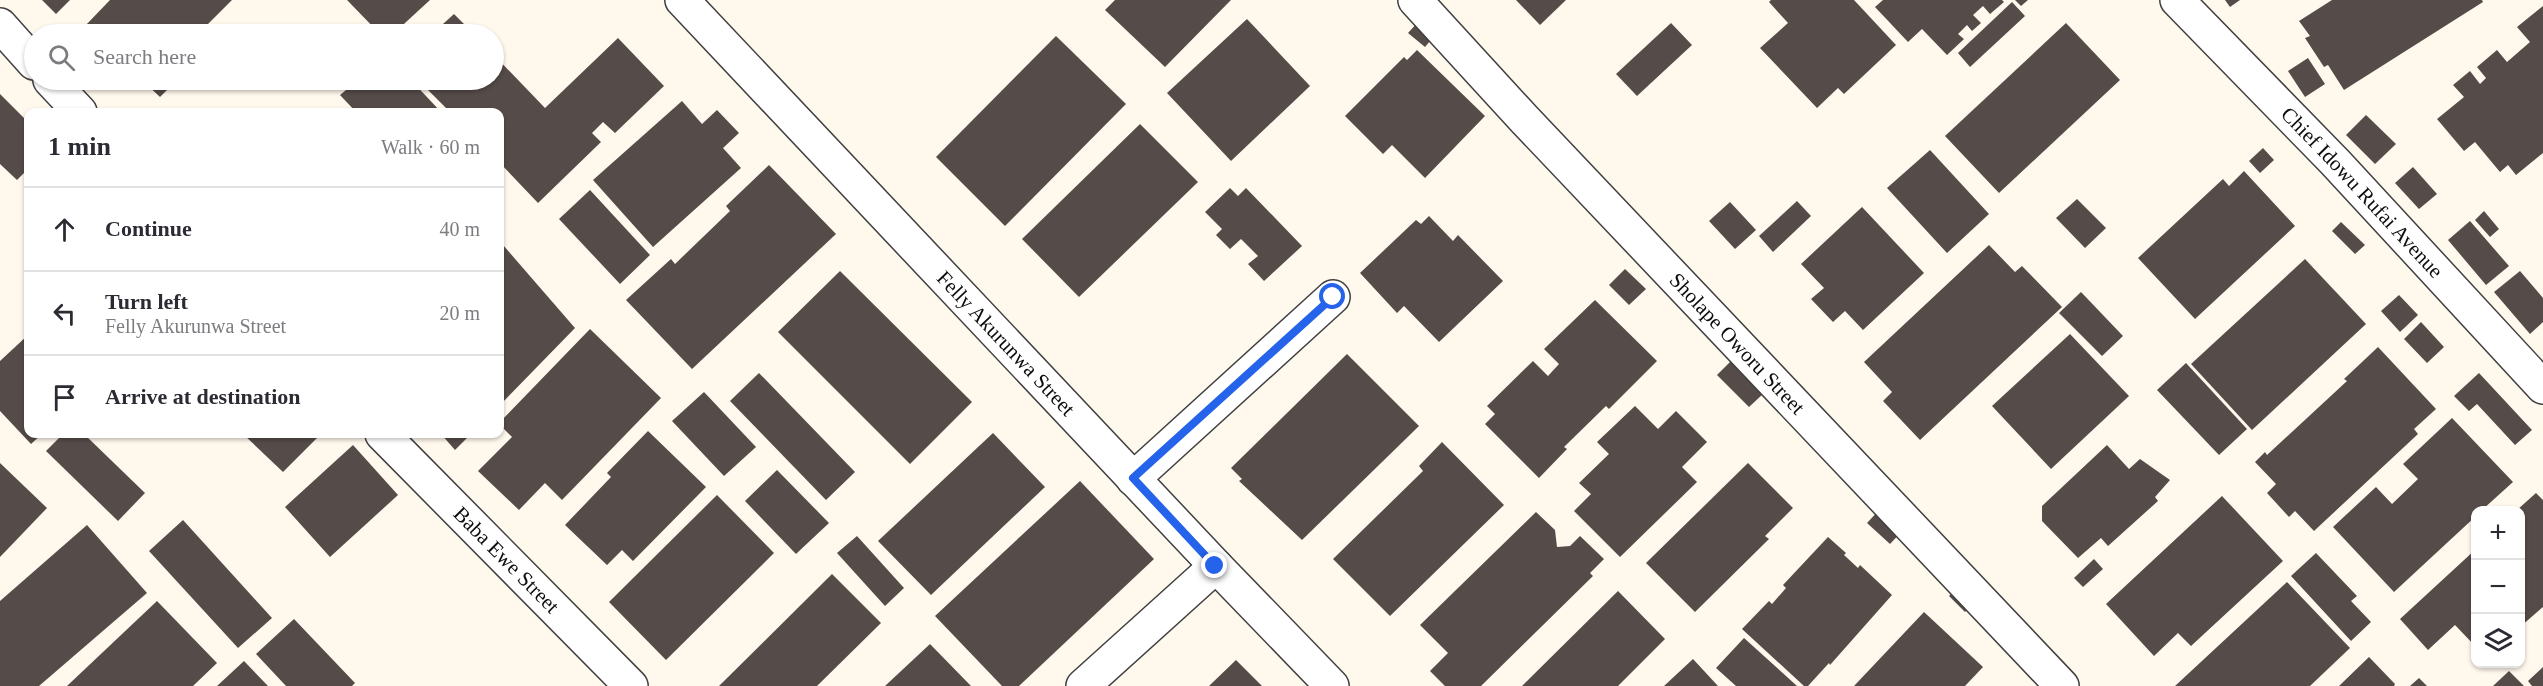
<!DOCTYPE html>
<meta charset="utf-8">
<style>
body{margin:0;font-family:Georgia,serif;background:#f2f2f3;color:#2b2b33}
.controls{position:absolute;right:18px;bottom:18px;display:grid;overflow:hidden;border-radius:12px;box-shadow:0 2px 4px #0004}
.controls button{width:54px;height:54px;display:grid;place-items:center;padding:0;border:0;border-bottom:2px solid #e1e1e2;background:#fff;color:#2b2b33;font:30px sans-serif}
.stop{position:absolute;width:18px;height:18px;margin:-14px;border:4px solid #2563eb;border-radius:50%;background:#fff}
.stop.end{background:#2563eb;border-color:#fff;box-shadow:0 2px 6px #0008}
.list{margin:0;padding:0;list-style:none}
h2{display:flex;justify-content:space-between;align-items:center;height:78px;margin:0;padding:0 24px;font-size:26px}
h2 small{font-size:20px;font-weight:400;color:#7c7c81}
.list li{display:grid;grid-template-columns:39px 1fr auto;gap:18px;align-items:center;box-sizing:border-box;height:84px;padding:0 24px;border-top:2px solid #e1e1e2}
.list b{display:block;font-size:22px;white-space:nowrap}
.list p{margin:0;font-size:20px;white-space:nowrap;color:#7c7c81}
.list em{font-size:20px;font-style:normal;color:#7c7c81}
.icon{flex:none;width:33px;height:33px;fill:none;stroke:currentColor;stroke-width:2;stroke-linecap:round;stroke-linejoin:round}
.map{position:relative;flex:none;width:2543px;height:686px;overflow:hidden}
.search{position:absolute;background:#fff;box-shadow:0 2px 4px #0004;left:24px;top:24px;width:480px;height:66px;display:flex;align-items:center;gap:15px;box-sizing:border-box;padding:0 21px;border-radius:33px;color:#7c7c81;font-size:22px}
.panel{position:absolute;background:#fff;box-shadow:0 2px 4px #0004;left:24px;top:108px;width:480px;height:330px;border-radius:12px}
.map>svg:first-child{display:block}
.building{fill:#554c49}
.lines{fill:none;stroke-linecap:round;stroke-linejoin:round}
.minor-casing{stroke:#404040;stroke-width:36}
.minor{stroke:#fff;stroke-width:33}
.route{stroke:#2563eb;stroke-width:8}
.labels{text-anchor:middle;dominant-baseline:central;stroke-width:6;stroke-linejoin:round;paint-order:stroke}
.street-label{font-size:21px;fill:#0d0d0d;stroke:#fff}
</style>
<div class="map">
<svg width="2543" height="686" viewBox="0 0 2543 686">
<rect width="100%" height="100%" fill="#fff8ed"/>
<!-- building -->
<g class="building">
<polygon points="42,0 70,0 56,14"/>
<polygon points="110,0 232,0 198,34 94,34 85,26"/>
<polygon points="347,0 430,0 393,34 380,34"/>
<polygon points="1115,0 1231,0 1165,67 1105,10"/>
<polygon points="1516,0 1566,0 1540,25"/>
<polygon points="1771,0 1854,0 1896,45 1844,94 1838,88 1817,108 1760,48 1788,23 1769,2"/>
<polygon points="1883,0 2002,0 2004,2 1990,14 1983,6 1973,15 1981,23 1972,31 1967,25 1958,34 1964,39 1947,55 1922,29 1908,42 1875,7"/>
<polygon points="2015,0 2028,0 2021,6"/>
<polygon points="2225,0 2240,0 2230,7"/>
<polygon points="2332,0 2482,0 2483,2 2344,90 2328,65 2324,67 2305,38 2310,36 2299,21"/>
<polygon points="2012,2 2025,16 1970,67 1958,53"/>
<polygon points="2543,6 2543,153 2516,175 2508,165 2500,172 2475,142 2464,151 2437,119 2464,97 2453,85 2470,71 2480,84 2486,78 2477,67 2497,50 2507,62 2530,42 2517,27"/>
<polygon points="454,14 474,34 432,34"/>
<polygon points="1247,19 1310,86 1231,161 1167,93"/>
<polygon points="1419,21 1436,34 1425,47 1408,33"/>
<polygon points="1671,23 1692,45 1637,96 1616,74"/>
<polygon points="2066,23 2120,80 1999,193 1945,136"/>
<polygon points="1056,36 1126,104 1005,226 936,157"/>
<polygon points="618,38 664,86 615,133 603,122 592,133 601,142 538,203 500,163 500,112 450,112 418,80 494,80 494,55 545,108"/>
<polygon points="1417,50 1485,116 1425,178 1392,145 1383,154 1345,116 1404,57 1407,60"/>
<polygon points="2308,58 2325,84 2305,97 2288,71"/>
<polygon points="142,80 177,80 160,97"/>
<polygon points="358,80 411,80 441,112 356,112 340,95"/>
<polygon points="0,94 28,122 28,169 17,180 0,164"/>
<polygon points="682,101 702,124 717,110 739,133 723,148 741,168 653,247 593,180"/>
<polygon points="2366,115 2396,144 2375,164 2346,135"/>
<polygon points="1140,124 1198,182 1079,297 1022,239"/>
<polygon points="2263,148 2274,160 2260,173 2249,161"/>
<polygon points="1930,150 1989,214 1947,253 1887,188"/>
<polygon points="769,165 836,234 692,369 626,300 671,259 675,264 730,211 726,206"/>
<polygon points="2413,167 2437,194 2419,209 2395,183"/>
<polygon points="2244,171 2295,226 2195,319 2138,258 2223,179 2229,186"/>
<polygon points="1230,188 1238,196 1246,188 1302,246 1264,281 1248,264 1258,256 1241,239 1230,249 1216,235 1222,229 1205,212"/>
<polygon points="590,190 650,255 620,284 559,219"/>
<polygon points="2077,199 2106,228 2085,248 2056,218"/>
<polygon points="1797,201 1811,216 1773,252 1759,236"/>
<polygon points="1730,202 1756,230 1735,249 1709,221"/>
<polygon points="1862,207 1924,273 1863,330 1845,311 1833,322 1811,299 1824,288 1801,264"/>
<polygon points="2484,211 2499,229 2490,237 2475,220"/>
<polygon points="1429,216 1453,241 1458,235 1503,281 1439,342 1404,306 1397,313 1360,273 1416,220 1421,224"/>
<polygon points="2470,221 2509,266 2486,285 2448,240"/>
<polygon points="2341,222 2365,245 2355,254 2332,231"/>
<polygon points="503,245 575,328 500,405 500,249"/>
<polygon points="1989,245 2015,272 2022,266 2062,307 1920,440 1883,401 1892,392 1864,362"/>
<polygon points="2305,259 2366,324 2252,430 2191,364"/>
<polygon points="1625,269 1646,289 1629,305 1609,285"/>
<polygon points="840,271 972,402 910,464 778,332"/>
<polygon points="2520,271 2543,298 2543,322 2530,334 2494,292"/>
<polygon points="2081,292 2123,336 2102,356 2059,313"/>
<polygon points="2399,295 2418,315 2400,332 2381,311"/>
<polygon points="1595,300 1657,361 1609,409 1606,406 1564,447 1567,449 1539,478 1485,424 1495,414 1487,406 1533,361 1548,376 1559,364 1544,349"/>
<polygon points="2421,322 2444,347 2427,363 2404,339"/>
<polygon points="590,329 661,398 562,500 545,483 519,510 478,471 512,437 500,425 500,422"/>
<polygon points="2070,334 2129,396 2051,469 1992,406"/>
<polygon points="28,335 28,434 42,434 31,444 0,411 0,361"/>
<polygon points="2378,347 2436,409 2414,429 2418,434 2314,531 2295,511 2289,517 2267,493 2276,484 2255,462 2265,452 2267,455 2347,381 2344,379"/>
<polygon points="1347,354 1419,426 1302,540 1239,481 1242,479 1231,468"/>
<polygon points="1731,361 1764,393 1749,407 1717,375"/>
<polygon points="2186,363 2247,429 2219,455 2157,390"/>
<polygon points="759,373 855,472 826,500 730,401"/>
<polygon points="2479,373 2532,430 2515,445 2477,404 2469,411 2454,396"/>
<polygon points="704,392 756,447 724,476 672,421"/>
<polygon points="1635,406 1658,429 1676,411 1707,442 1682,467 1697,482 1620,557 1574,511 1591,494 1579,483 1609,454 1597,442"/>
<polygon points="2452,418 2513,482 2482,510 2476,510 2476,516 2394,592 2333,527 2376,487 2392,504 2418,479 2403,464"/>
<polygon points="648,431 706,487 633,561 622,550 607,565 565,525 611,477 607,473"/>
<polygon points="993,433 1045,487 931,595 878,541"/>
<polygon points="63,434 84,434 145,493 118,521 46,451"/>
<polygon points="243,434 321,434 283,472"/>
<polygon points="441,434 471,434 455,450"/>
<polygon points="1442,442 1504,505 1390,616 1333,559 1423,471 1419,466"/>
<polygon points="353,445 398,495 330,557 285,507"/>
<polygon points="2107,445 2129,469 2140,459 2170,480 2155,497 2158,501 2108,546 2101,538 2078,558 2042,521 2042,506"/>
<polygon points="0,463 47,508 0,557"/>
<polygon points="1748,463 1793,508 1765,536 1769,539 1695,612 1646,563"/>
<polygon points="777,470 829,523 796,554 745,501"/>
<polygon points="1080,481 1154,559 1019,686 1002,686 935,616"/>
<polygon points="2536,493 2543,500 2543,607 2520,627 2520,510 2517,510"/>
<polygon points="717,495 774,553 666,660 609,602"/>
<polygon points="2222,496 2283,561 2191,646 2178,633 2154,656 2106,604"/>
<polygon points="1881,508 1904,529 1890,544 1867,523"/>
<polygon points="1536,512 1555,530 1557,547 1570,546 1580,536 1604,559 1590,573 1593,576 1481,686 1445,686 1430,671 1448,653 1420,625"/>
<polygon points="183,520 272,618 238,648 149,551"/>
<polygon points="87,525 147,593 39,686 0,686 0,601"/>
<polygon points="857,536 904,588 885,606 837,553"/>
<polygon points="1828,537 1846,553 1844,555 1858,568 1860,565 1892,595 1830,665 1829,663 1808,686 1804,686 1742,629 1769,601 1772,604 1786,588 1783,585"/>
<polygon points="2476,549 2476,647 2455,625 2428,650 2400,619"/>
<polygon points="2316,553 2357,596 2351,601 2371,622 2351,641 2291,576"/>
<polygon points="2094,559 2103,569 2083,587 2074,578"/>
<polygon points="832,574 881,623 817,686 719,686"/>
<polygon points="2287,582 2350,648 2310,686 2175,686"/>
<polygon points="1958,587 1974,602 1965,612 1949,596"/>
<polygon points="1618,591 1665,639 1618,686 1522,686"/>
<polygon points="157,601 217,663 193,686 67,686"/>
<polygon points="1924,612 1983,667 1965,686 1854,686"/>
<polygon points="294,619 355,683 352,686 286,686 256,654"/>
<polygon points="1744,638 1797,686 1736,686 1716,668"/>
<polygon points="930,644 971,686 885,686"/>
<polygon points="2369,657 2395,684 2394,686 2339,686"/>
<polygon points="1693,659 1718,686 1664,686"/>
<polygon points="1236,660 1262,686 1209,686"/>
<polygon points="244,661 268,686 217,686"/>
<polygon points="2543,667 2543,686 2532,686 2528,681"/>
<polygon points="2509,671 2524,686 2493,686"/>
<polygon points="2419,678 2427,686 2410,686"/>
</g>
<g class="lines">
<defs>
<g id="minor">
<path id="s1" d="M682,0L1216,566L1332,686"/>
<path id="s2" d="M1415,0L1525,120L2062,686"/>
<path id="s3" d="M2177,0L2335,162L2543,387"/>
<polyline points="0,25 34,63"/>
<polyline points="50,80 80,112"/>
<path id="s4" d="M382,434L631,686"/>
<polyline points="1133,479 1333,297"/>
<polyline points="1083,686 1216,566"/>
</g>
</defs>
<!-- minor casing -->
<use href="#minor" class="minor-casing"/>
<!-- minor -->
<use href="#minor" class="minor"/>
</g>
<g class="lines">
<!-- route -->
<polyline class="route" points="1215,566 1133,478 1333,297"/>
</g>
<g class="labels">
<!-- street labels -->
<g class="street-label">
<text stroke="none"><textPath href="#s3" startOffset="267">Chief Idowu Rufai Avenue</textPath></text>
<text stroke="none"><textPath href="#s1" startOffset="472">Felly Akurunwa Street</textPath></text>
<text stroke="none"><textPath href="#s2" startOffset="471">Sholape Oworu Street</textPath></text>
<text stroke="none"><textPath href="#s4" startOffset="177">Baba Ewe Street</textPath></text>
</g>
</g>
</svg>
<div class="controls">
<button>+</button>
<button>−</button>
<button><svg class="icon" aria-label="layers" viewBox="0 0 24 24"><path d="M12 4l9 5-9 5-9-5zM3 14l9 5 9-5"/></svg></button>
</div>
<div class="stop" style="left:1333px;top:297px"></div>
<div class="stop end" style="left:1215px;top:566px"></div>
<div class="search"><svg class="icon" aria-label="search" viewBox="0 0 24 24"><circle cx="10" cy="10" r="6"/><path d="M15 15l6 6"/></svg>Search here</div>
<section class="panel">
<h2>1 min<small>Walk · 60 m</small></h2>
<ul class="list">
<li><svg class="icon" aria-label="ahead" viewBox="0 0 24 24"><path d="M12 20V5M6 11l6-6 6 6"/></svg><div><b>Continue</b></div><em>40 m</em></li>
<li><svg class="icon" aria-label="left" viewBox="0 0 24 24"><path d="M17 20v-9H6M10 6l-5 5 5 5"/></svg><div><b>Turn left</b><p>Felly Akurunwa Street</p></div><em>20 m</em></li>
<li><svg class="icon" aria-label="arrive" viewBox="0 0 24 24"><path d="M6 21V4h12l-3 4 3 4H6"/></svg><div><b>Arrive at destination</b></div></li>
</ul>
</section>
</div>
